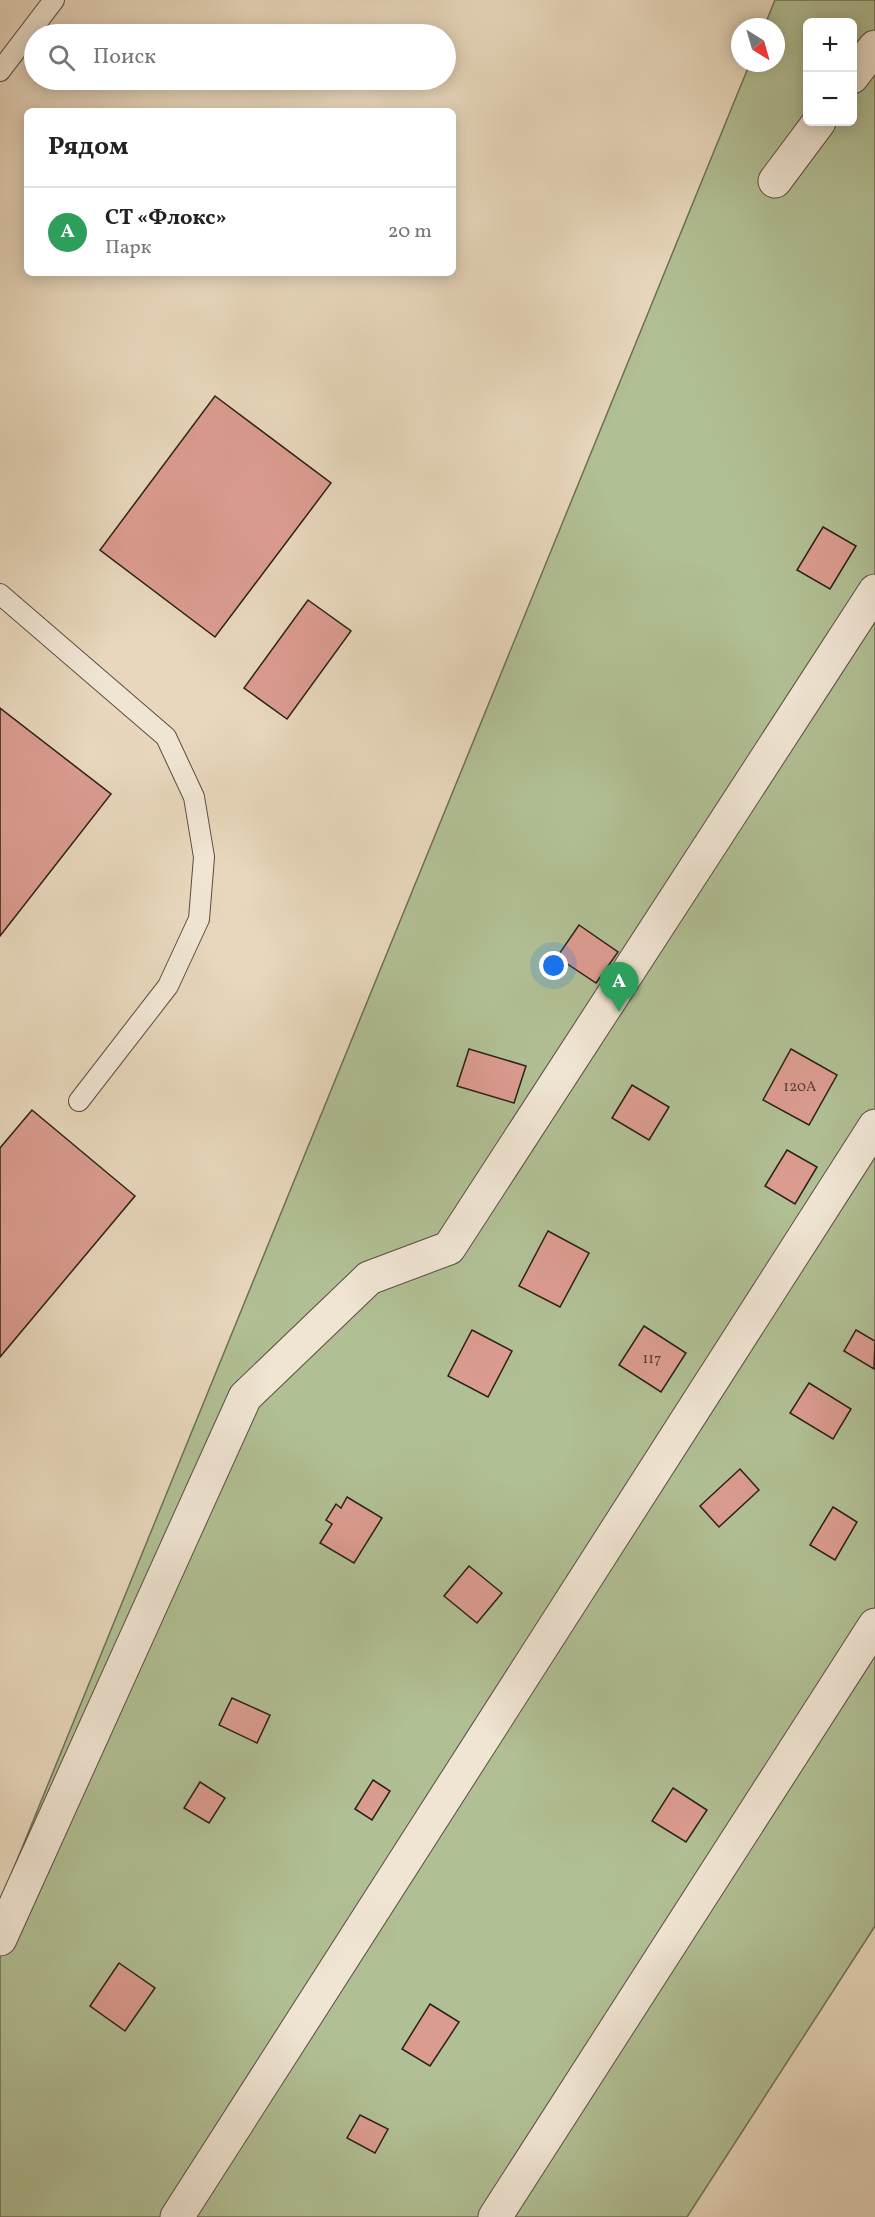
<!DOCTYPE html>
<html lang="ru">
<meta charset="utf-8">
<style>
body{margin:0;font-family:Vollkorn,serif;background:#f2f2f2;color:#222}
.controls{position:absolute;right:18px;top:18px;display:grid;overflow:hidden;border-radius:9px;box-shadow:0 3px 15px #0003}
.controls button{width:54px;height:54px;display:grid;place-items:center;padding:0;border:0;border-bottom:2px solid #e0e0e0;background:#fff;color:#222;font:30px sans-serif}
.compass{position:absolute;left:731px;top:18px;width:54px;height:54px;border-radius:50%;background:#fff;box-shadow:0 3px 15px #0003;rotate:143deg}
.you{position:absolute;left:554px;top:966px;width:21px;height:21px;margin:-15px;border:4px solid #fff;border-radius:50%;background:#1a73e8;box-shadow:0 0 0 9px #1a73e833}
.badge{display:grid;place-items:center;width:39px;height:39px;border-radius:50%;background:#ea580c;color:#fff;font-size:20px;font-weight:700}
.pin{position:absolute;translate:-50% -50px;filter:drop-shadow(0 2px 3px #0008)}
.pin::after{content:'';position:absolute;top:32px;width:21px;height:18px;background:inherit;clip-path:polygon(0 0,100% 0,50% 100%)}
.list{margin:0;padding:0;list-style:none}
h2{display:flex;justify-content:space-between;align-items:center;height:78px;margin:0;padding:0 24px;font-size:26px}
h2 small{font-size:20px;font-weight:400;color:#767676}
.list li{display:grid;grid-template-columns:39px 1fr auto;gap:18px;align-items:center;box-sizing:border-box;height:90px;padding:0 24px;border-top:2px solid #e0e0e0}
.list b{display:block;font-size:22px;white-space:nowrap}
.list p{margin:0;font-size:20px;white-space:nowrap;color:#767676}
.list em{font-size:20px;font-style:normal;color:#767676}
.icon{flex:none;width:33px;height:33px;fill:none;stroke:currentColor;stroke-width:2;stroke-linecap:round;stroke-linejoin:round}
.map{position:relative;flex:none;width:875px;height:2217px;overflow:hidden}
.search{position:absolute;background:#fff;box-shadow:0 3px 15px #0003;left:24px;top:24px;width:432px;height:66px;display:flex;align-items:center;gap:15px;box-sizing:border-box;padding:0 21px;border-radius:33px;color:#767676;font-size:22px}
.panel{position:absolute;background:#fff;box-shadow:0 3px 15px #0003;left:24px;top:108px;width:432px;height:168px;border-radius:9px}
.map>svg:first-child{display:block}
.green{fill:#b1bf94;stroke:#6e7056;stroke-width:1.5;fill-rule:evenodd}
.building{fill:#db9c90;stroke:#2b2019;stroke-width:1.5}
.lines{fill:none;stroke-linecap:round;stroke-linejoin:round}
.lane-casing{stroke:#5a4e42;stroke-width:22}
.street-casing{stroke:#5a4e42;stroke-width:35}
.lane{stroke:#f0e5d3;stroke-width:20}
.street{stroke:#f0e5d3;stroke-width:33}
.labels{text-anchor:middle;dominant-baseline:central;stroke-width:4.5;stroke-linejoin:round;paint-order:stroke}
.number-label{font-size:15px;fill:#573f37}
</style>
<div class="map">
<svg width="875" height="2217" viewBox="0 0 875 2217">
<rect width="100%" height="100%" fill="#e8d7bc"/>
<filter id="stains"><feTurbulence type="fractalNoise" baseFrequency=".00333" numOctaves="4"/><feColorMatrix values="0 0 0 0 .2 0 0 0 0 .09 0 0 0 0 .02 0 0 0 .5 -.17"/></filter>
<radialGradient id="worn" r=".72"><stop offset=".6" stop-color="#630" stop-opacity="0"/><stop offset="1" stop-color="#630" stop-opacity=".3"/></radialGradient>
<!-- green -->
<path class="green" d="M775,0H875V1926L687,2217H0V1902L750,63H776V27H764ZM808,22H852V122H808Z"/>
<!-- building -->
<g class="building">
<polygon points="215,396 331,483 215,637 100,550"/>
<polygon points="823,527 856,546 830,589 797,570"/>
<polygon points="308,600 351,631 287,719 244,688"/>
<polygon points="0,708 111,794 0,936"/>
<polygon points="579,925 618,952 596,983 557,957"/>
<polygon points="469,1049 526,1066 514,1103 457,1086"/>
<polygon points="791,1049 837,1075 809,1125 763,1100"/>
<polygon points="632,1085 669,1107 649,1140 612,1118"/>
<polygon points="32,1110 135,1196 0,1357 0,1148"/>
<polygon points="787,1150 817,1167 795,1204 765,1186"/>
<polygon points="548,1231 589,1253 560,1307 519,1286"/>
<polygon points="644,1326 686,1353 661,1392 619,1365"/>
<polygon points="472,1330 512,1351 488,1397 448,1376"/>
<polygon points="856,1330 875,1341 874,1369 844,1351"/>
<polygon points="809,1383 851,1409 833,1439 790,1413"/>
<polygon points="740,1469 759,1490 719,1527 700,1506"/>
<polygon points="347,1497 382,1518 354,1563 320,1543 332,1524 326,1520 336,1504 341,1508"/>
<polygon points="833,1507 857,1522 835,1560 810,1545"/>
<polygon points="469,1566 502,1593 477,1623 444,1596"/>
<polygon points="232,1698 270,1715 257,1743 219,1725"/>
<polygon points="373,1780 390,1791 372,1820 355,1809"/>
<polygon points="200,1782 225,1798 209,1823 184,1808"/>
<polygon points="673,1788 707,1810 686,1842 652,1821"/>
<polygon points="119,1963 155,1988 125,2031 90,2006"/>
<polygon points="430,2004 459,2022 430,2066 402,2049"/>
<polygon points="360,2115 388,2129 375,2153 347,2138"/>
</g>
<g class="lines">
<defs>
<g id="lane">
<polyline points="0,71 54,0"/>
<polyline points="0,594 166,737 194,797 204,857 199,919 168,986 79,1101"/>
</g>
<g id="street">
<polyline points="852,77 875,47"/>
<polyline points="775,181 819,122"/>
<polyline points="0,1939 245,1397 369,1278 449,1248 875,591"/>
<polyline points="177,2217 875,1126"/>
<polyline points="495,2217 875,1625"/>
</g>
</defs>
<!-- lane casing -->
<use href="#lane" class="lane-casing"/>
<!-- street casing -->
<use href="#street" class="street-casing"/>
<!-- lane -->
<use href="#lane" class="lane"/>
<!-- street -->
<use href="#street" class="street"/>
</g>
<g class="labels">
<!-- number labels -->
<g class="number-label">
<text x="800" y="1087">120А</text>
<text x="652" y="1359">117</text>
</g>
</g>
<rect width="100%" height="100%" filter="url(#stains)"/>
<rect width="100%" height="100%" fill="url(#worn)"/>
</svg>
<div class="controls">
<button>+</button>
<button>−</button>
</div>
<svg class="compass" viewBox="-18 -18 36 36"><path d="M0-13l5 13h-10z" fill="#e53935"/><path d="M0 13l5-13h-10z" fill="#767676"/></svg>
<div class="you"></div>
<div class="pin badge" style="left:619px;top:1012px;background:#2e9e5b">A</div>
<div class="search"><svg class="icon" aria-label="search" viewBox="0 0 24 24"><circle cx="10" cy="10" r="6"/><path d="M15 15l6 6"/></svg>Поиск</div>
<section class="panel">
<h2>Рядом<small></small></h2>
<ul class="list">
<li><span class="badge" style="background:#2e9e5b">A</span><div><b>СТ «Флокс»</b><p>Парк</p></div><em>20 m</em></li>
</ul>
</section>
</div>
